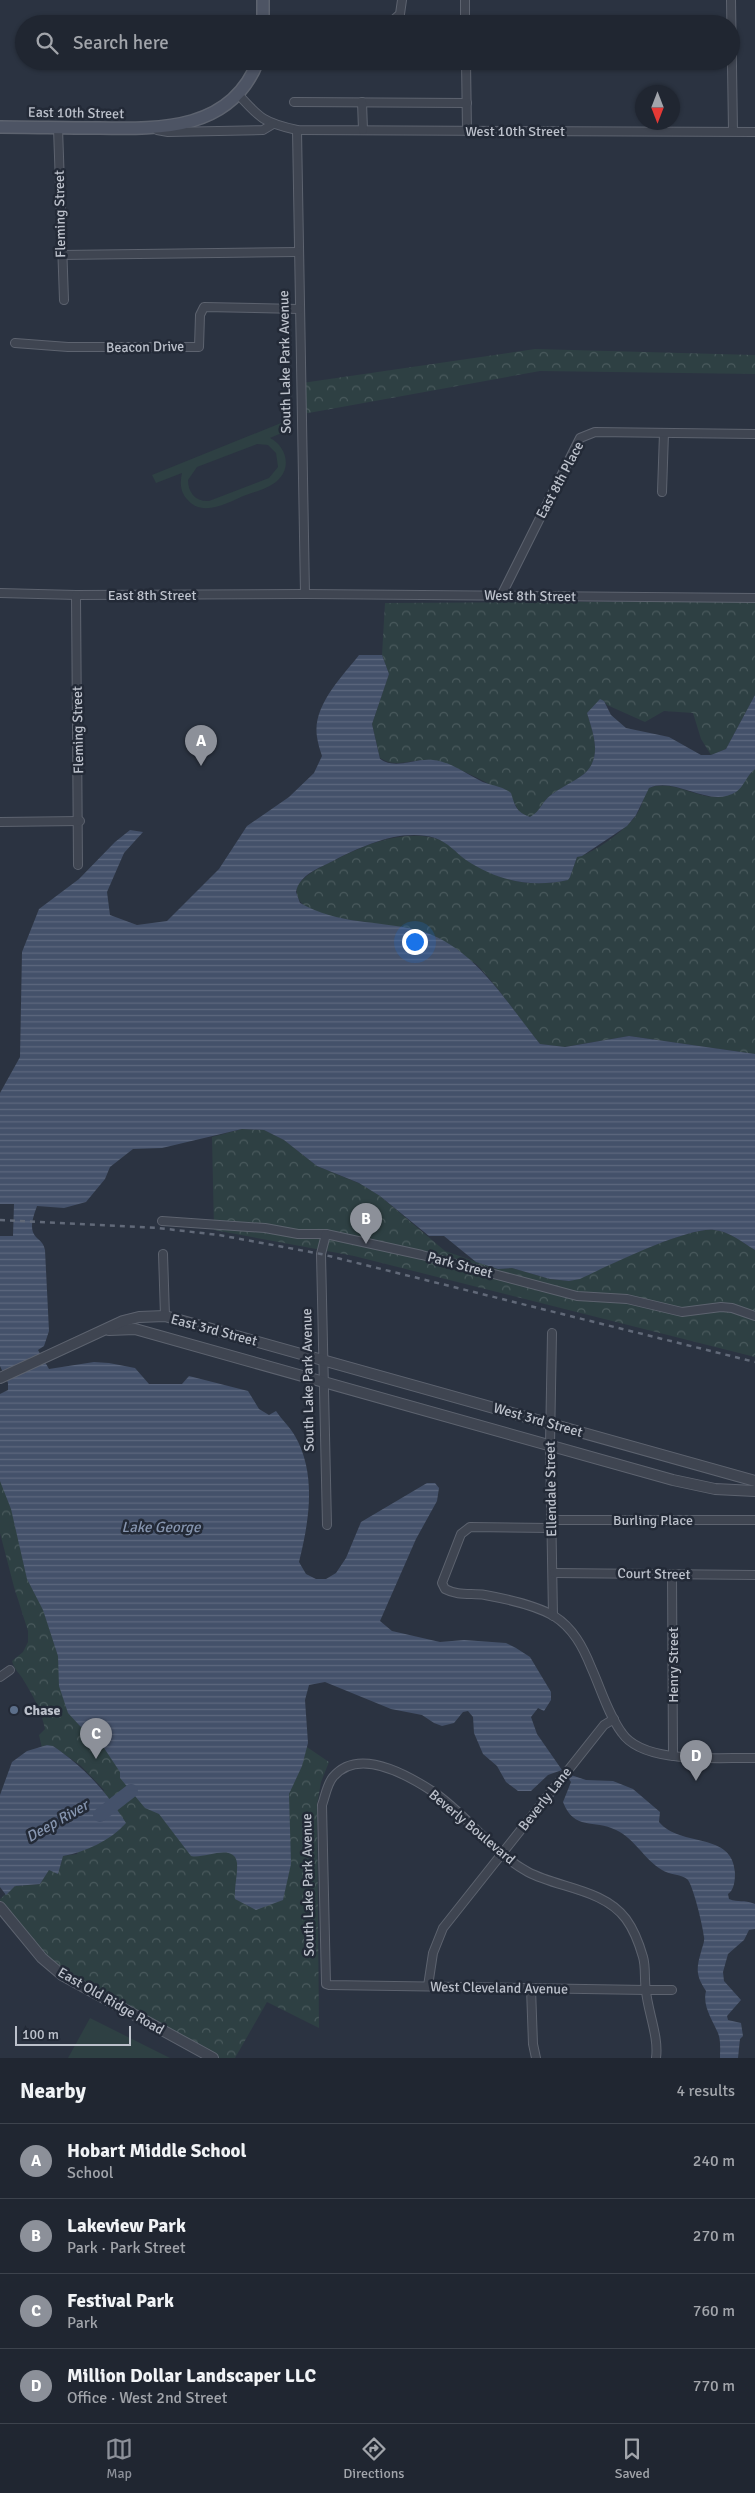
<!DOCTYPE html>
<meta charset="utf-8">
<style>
body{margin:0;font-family:Signika,sans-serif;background:#282e39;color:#f1f3f6}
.compass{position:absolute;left:635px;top:85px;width:45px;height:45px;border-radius:50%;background:#202631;box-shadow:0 1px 4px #0004;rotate:180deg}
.scale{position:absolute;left:15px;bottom:12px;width:116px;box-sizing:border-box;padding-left:5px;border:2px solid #bcc1cb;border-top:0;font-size:14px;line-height:18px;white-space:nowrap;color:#bcc1cb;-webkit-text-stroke:4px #232a37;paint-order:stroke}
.you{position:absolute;left:414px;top:941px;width:18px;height:18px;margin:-12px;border:4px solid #fff;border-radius:50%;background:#1a73e8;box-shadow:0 0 0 8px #1a73e833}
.badge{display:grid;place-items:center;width:32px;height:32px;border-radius:50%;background:#8c9099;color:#fff;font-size:16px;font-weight:700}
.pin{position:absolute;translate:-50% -41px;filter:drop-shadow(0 1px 2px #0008)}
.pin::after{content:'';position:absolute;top:26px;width:18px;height:15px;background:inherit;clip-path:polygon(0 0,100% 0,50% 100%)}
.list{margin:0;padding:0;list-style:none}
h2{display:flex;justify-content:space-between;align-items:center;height:65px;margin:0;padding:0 20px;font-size:21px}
h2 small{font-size:16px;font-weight:400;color:#a2a5ab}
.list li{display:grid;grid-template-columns:32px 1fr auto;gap:15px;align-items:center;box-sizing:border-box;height:75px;padding:0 20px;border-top:1px solid #3d434d}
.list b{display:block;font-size:19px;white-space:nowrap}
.list p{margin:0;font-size:16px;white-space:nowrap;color:#a2a5ab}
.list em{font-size:16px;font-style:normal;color:#a2a5ab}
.icon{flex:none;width:28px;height:28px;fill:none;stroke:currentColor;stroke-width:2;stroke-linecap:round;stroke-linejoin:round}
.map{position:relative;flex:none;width:755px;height:2058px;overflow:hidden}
.search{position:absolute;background:#202631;box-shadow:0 1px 4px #0004;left:15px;right:15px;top:15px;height:55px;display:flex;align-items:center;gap:12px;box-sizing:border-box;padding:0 18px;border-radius:28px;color:#a2a5ab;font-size:19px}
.sheet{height:365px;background:#202631}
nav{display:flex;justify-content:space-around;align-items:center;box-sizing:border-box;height:70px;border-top:1px solid #3d434d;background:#202631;font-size:14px;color:#a2a5ab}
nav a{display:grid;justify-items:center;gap:2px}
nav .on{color:#8c9099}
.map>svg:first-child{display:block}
.park{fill:url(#park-crowns)}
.garden{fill:#2e4043;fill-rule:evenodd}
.water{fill:url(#water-rules)}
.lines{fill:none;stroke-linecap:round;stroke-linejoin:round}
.river{stroke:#44516a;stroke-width:14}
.minor-casing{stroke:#5d636f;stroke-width:10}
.tertiary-casing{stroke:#5d636f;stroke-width:12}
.secondary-casing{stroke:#5d636f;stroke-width:14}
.minor{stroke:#3f4551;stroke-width:8}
.tertiary{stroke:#3f4551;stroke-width:10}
.secondary{stroke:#4d5464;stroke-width:11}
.rail{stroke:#616978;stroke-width:2.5;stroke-dasharray:5 5;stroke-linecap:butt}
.service-dot{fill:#5c6f8a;stroke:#232a37;stroke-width:2}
.labels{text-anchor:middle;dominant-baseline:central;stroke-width:5;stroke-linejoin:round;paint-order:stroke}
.street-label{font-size:14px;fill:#bcc1cb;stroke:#232a37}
.poi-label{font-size:14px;font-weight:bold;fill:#bcc1cb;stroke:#232a37;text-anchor:start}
.water-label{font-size:15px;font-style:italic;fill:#8695af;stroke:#232a37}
</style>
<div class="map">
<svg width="755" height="2058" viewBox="0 0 755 2058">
<defs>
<pattern id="park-crowns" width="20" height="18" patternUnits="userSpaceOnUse" patternTransform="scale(1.25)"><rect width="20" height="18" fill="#2e4043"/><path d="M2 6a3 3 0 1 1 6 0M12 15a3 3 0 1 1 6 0" fill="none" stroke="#4a5a5d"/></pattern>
<pattern id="water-rules" width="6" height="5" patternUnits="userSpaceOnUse" patternTransform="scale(1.25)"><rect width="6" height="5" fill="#44516a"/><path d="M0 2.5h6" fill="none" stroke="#5d687e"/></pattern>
</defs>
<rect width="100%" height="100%" fill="#2b3341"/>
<!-- park -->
<g class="park">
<polygon points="535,349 755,355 755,374 540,371 303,414 302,383"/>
<path d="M755,601V695L726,749L711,755L701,739L693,713L664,711L645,722L607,705L604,701L587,713C593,733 603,757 584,774C575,782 561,787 551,795C542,801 541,812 531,817L520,814C517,809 516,804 513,801C506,790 446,761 432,760C414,758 396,769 380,758L372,724L389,674L382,655L385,603Z"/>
<path d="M755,769V1054L629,1036L564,1047L540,1044C520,1020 497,985 476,964C468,957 395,929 381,925C360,918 291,921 297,886C309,870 328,864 345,855C373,841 412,828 443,841C452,846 458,855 467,860C499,881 530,888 567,880L570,877L577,857C593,854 625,830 635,817C642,808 643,797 649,788C674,777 704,805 728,795C742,790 745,777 755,769Z"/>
<path d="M242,1129L264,1130L284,1140L317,1166L363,1185L380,1196L445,1251L497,1269L512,1268L550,1279L569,1281L580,1278C608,1266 686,1227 714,1230C729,1231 742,1242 755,1250V1357L354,1256L214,1230L212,1137Z"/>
<path d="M0,1461L282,1792L301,1743L329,1762L321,1782L317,1805L319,2028L267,2002L235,2058H217L79,1982L42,1954L0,1903V1899L15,1886L40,1884L49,1870L61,1865L62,1856L77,1854L104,1790L81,1766L53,1746L42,1748L39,1735L45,1729C41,1711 34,1697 24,1681C20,1673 14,1670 12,1661L23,1652L28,1642V1631L14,1587L0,1533Z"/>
</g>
<!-- garden -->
<g class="garden">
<path d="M281,423L284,432L270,438C286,446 292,467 278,480C270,488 257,491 246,495C228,502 202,519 186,498C180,491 180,481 182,473L156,483L152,475ZM257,444L268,445L276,453L278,467L269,478L209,501C196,502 188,493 188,480L197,467Z"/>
<polygon points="90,2018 170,2058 68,2058"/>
</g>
<!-- water -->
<g class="water">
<path d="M359,655H382L389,674L372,724L380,759C396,770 414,758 433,760C451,762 463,772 479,780C489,786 501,785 511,793C515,806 516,812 530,817C541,811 542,801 551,795C561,787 574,782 584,774C603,757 593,733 587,713L600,699L604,701L611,715L626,728L669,737L701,755H711L726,749L755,695V769C746,776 744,787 736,792C709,809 676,776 649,788L636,815L627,826L582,856L577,857L570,877L568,880C530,888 498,881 466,860C455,852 449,843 435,838C401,828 362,846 333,861C319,868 299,875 296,892L300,903C339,925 376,920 417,930C473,944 506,1002 540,1044L565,1047L629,1036L755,1054V1250C742,1242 729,1231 714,1230C686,1227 608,1266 580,1279L569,1281L550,1279L512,1268L498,1269L476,1262L444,1236H429L380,1196L359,1183L317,1166L284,1140L264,1130L242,1129L162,1148L133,1149L110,1167L105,1179L86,1202L64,1208L37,1206C34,1215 28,1229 36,1237C41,1242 43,1242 45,1250L49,1331L44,1346L38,1350L49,1369L94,1362L109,1363L135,1368L149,1384H182L189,1376L248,1391L259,1409L269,1415L276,1411C282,1420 290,1427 295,1436C317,1474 309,1522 299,1562L306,1574L316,1579H326L336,1573L346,1558L361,1522L427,1483H435L439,1488L437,1501L416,1539L380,1621L392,1631L440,1642L464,1640L506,1643L516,1648L530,1657L551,1692V1700L544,1711L538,1708L531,1717L537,1734L562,1770L548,1775L531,1791H518L506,1782L497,1766L483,1754L474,1733L473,1717L468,1711L463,1712L454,1723L442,1726L434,1723L422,1715L391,1709L325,1682L309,1685L305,1700L308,1743L302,1766L289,1794L291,1864L283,1900L256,1910L235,1899C234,1887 238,1874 237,1863C234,1842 203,1860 191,1856L159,1814L145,1808L120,1778V1772L100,1742L80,1726L68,1713L59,1686L58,1656L43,1610L27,1579L11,1509L0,1481V1394L8,1390V1383L0,1366V1236H13L14,1204H0V1093L20,1057L22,952L39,909L79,879L115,842L130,830L143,832L124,853L107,892L110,915L137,925L167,921L219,869L247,826L289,797L314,773L322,756C320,750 318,744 317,737C312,706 342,677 359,655Z"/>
<path d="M47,1745L53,1746C85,1768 105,1790 126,1823C110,1841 85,1852 63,1856L58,1874L49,1870L40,1884L15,1886L6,1895L0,1887V1795L12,1762L27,1751Z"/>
<path d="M571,1775L586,1780L613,1781L633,1789L660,1812L659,1822C681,1848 733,1831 735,1873C735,1881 734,1890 728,1894L729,1899C739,1903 743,1899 755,1904V1929L749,1930L744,1940L728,1954L723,1972L724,1981L741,2000L727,2016L728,2020L741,2023L743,2036L740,2039L738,2058H720C720,2051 721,2040 718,2033C713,2021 702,2006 706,1991C696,1976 696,1969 701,1952C702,1947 705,1942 704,1937C703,1927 693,1884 687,1879C681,1874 669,1875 662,1870C644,1859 635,1839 616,1830C594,1819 574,1831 563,1802L571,1782L568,1778Z"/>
</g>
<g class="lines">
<!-- river -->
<polyline class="river" points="100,1815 131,1791"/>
<defs>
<g id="minor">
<polyline points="465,0 465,24"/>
<polyline points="731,0 733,131"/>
<polyline points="298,21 390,23 400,14 402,0"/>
<polyline points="466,61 467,131"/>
<path d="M238,94C260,119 265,123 297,130L755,132"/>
<polyline points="294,102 467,103"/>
<polyline points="362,102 363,130"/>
<polyline points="58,128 64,300"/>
<polyline points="157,130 168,132 263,130 273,124"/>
<polyline points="297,130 305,594"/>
<polyline points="61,255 298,252"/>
<polyline points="15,343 68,347 199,347 200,315 204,307 299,309"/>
<polyline points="662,492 664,433"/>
<polyline points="0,593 76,595 305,594 755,598"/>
<polyline points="76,595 78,865"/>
<polyline points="501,596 580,438 595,432 755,434"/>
<polyline points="0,822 80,821"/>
<polyline points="162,1221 265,1228 298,1234 326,1234 422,1255 577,1296 627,1299 682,1312 721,1307 732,1308 755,1316"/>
<polyline points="326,1234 321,1254 327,1525"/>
<polyline points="163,1254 165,1316"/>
<polyline points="552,1333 550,1444 553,1616"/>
<polyline points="551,1520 755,1520"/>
<path d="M551,1528L470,1527L461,1534L442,1583L445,1589C458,1596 471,1593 485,1595C507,1599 535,1605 554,1616C573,1628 583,1647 591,1667C601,1689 608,1714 622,1733C644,1765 719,1757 755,1758"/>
<polyline points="554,1573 755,1575"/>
<polyline points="672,1574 673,1756"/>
<polyline points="0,1677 10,1670"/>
<polyline points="428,1986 433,1953 443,1928 604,1725 614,1719"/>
<polyline points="531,1988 533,2044 536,2058"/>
<path d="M656,2058C659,2037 648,2012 646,1991C644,1979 646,1967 643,1957C639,1943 634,1930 626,1919C604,1889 558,1888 528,1872C491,1852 467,1814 432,1791C406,1774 358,1747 333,1777C327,1784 325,1797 322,1805L326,1984L329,1985L646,1990H672"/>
</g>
<g id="tertiary">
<polyline points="109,1330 135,1329 673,1480 715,1489 755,1491"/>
<polyline points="0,1378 123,1321 139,1317 165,1316 755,1481"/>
<polyline points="0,1907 42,1958 62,1975 213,2058"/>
</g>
<g id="secondary">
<polyline points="263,0 263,24"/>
<path d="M0,127C32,127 63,128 95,128C158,129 231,132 258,61"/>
</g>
</defs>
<!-- minor casing -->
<use href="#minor" class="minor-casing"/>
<!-- tertiary casing -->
<use href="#tertiary" class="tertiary-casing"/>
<!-- secondary casing -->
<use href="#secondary" class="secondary-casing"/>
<!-- minor -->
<use href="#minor" class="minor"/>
<!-- tertiary -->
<use href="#tertiary" class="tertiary"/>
<!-- secondary -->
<use href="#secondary" class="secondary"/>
<!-- rail -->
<polyline class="rail" points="0,1220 158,1228 219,1235 321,1254 755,1362"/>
</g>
<!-- markers -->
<circle class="service-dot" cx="14" cy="1710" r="5"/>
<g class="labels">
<!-- street labels -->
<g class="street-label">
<text transform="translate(76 113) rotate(1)">East 10th Street</text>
<text x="515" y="131">West 10th Street</text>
<text transform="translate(60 214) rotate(-91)">Fleming Street</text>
<text transform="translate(145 347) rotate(-1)">Beacon Drive</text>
<text transform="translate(285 362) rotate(-91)">South Lake Park Avenue</text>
<text transform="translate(560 480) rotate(-62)">East 8th Place</text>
<text x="152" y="595">East 8th Street</text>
<text transform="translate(530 596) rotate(1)">West 8th Street</text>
<text transform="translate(78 730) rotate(-91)">Fleming Street</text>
<text transform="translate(460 1265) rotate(15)">Park Street</text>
<text transform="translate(214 1330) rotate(15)">East 3rd Street</text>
<text transform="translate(308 1380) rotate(-91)">South Lake Park Avenue</text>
<text transform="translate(538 1420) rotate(16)">West 3rd Street</text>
<text transform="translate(551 1489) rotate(-91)">Ellendale Street</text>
<text x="653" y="1520">Burling Place</text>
<text transform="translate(654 1574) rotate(1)">Court Street</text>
<text transform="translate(673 1665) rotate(-90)">Henry Street</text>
<text transform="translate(545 1799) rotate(-52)">Beverly Lane</text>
<text transform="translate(472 1827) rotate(40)">Beverly Boulevard</text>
<text transform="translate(308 1885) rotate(-91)">South Lake Park Avenue</text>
<text transform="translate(499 1988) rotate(1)">West Cleveland Avenue</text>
<text transform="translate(111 2001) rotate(30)">East Old Ridge Road</text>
</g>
<!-- poi labels -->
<g class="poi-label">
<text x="24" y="1710">Chase</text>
</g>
<!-- water labels -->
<g class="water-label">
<text x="161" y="1527">Lake George</text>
<text transform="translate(57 1821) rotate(-30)">Deep River</text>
</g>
</g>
</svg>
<svg class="compass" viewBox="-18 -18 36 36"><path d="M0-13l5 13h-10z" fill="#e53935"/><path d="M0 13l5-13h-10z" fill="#a2a5ab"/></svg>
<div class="scale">100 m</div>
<div class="you"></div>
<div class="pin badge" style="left:201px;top:766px">A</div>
<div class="pin badge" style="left:366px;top:1244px">B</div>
<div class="pin badge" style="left:96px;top:1759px">C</div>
<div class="pin badge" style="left:696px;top:1781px">D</div>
<div class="search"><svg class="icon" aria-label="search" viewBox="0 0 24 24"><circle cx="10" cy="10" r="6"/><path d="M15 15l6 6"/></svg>Search here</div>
</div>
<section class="sheet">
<h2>Nearby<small>4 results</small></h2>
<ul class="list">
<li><span class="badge">A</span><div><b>Hobart Middle School</b><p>School</p></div><em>240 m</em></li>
<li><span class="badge">B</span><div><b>Lakeview Park</b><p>Park · Park Street</p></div><em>270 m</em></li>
<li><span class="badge">C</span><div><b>Festival Park</b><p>Park</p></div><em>760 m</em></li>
<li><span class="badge">D</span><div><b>Million Dollar Landscaper LLC</b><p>Office · West 2nd Street</p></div><em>770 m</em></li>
</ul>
</section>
<nav>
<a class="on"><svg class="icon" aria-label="map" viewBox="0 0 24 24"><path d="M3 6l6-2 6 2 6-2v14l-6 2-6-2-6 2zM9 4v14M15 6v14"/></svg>Map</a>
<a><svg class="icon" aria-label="directions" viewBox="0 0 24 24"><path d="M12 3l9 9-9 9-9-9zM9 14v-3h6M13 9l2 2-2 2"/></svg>Directions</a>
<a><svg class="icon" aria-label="saved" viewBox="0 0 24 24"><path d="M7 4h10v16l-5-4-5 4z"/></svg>Saved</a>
</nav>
